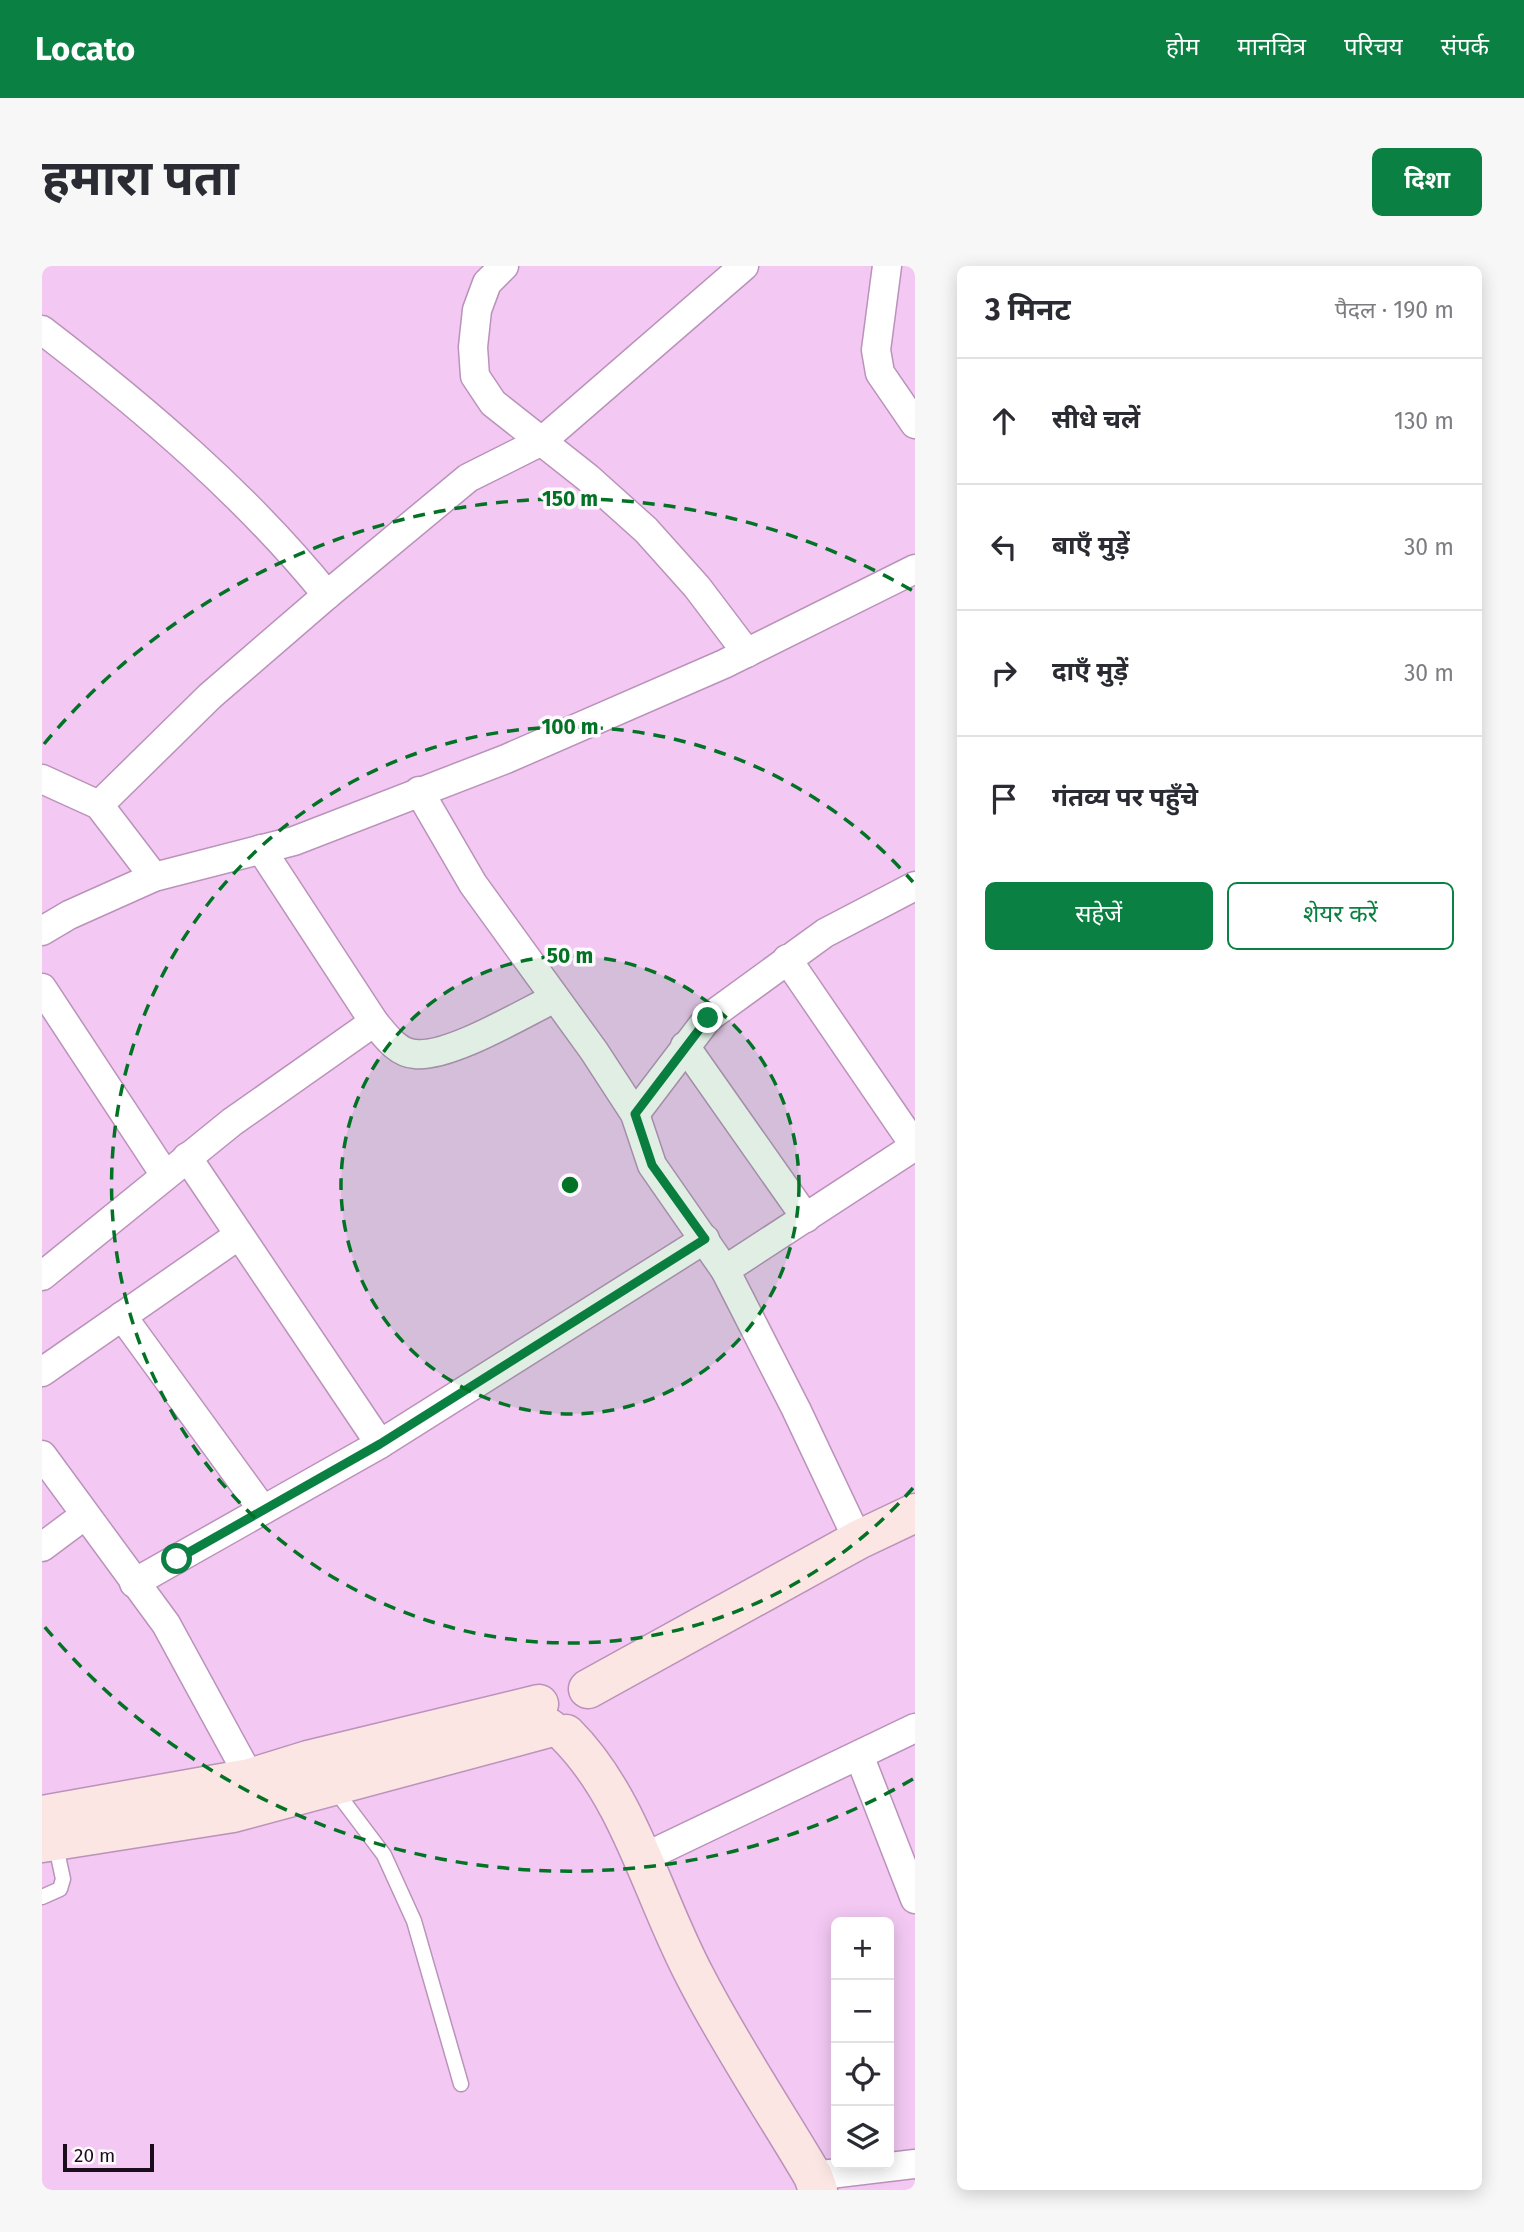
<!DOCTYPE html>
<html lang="hi">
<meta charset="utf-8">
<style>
body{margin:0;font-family:"Fira Sans","Noto Sans Devanagari",sans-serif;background:#f7f7f7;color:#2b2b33}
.controls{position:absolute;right:21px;bottom:21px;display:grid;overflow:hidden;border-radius:10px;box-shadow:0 4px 18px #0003}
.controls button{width:63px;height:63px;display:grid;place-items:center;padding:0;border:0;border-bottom:2px solid #e1e1e2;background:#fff;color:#2b2b33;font:35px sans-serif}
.scale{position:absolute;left:21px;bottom:18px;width:91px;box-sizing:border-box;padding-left:7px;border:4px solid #1c0d1c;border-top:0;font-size:19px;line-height:24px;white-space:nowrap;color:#1c0d1c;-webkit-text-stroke:5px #fdf9fd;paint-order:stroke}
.stop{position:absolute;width:21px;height:21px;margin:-16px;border:5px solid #0b8043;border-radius:50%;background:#fff}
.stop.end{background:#0b8043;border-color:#fff;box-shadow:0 2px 7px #0008}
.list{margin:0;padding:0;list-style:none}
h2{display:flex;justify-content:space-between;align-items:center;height:91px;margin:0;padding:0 28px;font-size:30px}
h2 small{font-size:23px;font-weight:400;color:#7c7c81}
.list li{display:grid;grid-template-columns:46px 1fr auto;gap:21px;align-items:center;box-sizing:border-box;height:126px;padding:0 28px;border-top:2px solid #e1e1e2}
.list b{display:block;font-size:26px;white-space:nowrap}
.list em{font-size:23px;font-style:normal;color:#7c7c81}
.actions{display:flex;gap:14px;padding:21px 28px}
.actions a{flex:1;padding:16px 0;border:2px solid #0b8043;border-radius:10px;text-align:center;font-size:24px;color:#0b8043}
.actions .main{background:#0b8043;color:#fff}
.icon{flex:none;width:38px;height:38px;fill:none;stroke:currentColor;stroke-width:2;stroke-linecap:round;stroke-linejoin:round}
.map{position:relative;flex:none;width:873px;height:1924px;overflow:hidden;border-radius:10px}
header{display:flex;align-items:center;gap:42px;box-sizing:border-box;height:98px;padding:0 35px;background:#0b8043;color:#fff}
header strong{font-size:33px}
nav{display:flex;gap:38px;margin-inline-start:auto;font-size:24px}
.intro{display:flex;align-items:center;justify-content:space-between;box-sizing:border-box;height:168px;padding:0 42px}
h1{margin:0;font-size:49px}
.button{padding:18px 32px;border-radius:10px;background:#0b8043;color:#fff;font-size:24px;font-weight:700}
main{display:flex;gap:42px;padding:0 42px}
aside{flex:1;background:#fff;border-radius:10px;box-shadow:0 4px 18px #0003}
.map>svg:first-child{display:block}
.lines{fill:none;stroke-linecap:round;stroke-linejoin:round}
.lane-casing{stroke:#ba92ba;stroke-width:17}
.street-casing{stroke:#ba92ba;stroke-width:31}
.secondary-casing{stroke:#ba92ba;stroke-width:41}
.lane{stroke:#fff;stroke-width:14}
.street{stroke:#fff;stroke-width:28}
.secondary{stroke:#fbe6e3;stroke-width:38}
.route{stroke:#0b8043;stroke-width:9}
.ring{fill:none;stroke:#027225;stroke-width:3.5;stroke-dasharray:12 9}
.centre{fill:#027225;stroke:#fdf9fd;stroke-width:3.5}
.ring-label{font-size:21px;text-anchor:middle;font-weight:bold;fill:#027225;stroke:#fdf9fd;stroke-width:7;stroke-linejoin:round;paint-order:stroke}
</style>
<header>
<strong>Locato</strong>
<nav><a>होम</a><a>मानचित्र</a><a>परिचय</a><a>संपर्क</a></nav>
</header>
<div class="intro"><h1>हमारा पता</h1><a class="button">दिशा</a></div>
<main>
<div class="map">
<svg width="873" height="1924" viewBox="0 0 873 1924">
<rect width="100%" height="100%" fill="#f3c9f3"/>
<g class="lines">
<defs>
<g id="lane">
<polyline points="293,1524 342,1589 372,1655 419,1818"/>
<polyline points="0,1631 18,1623 21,1613 13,1576"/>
</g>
<g id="street">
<polyline points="462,0 445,17 435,44 431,81 433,110 451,137 546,212 604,264 655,321 705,387"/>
<polyline points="845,0 834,84 838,107 873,158"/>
<path d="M0,64C103,143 204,229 285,329"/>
<polyline points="0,513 57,539 112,611"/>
<polyline points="377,525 431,618 552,785 593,848 610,899 683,1004 754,1143 816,1274"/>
<polyline points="57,539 168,430 285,329 426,212 500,175 702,0"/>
<path d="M219,583L332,756C343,769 355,787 373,788C407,792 480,748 513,732"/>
<polyline points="0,665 27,649 112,611 252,575 464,493 682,398 873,303"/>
<polyline points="745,693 873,880"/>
<polyline points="0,722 123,909"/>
<polyline points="643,780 764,952"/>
<polyline points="593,848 666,752 783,667 873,620"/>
<polyline points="145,891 338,1178"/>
<polyline points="683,1004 873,880"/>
<polyline points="0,1010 190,856 332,756"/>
<polyline points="80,1050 221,1244"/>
<polyline points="0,1106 197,969"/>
<polyline points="0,1189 124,1358 208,1512"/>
<polyline points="0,1281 43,1249"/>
<polyline points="92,1317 338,1178 663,973"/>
<polyline points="817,1489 873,1633"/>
<polyline points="599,1593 873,1462"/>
<polyline points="771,1910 873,1898"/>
</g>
<g id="secondary">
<polyline points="546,1423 816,1274 873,1247"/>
<path d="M524,1468C589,1533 611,1632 654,1712C689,1780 732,1844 771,1910L776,1924"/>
<polyline points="0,1549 208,1512 266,1494 497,1438"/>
<polyline points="0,1577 191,1547 507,1462"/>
</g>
</defs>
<!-- lane casing -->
<use href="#lane" class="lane-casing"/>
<!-- street casing -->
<use href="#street" class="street-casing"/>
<!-- secondary casing -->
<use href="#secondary" class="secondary-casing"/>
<!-- lane -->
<use href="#lane" class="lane"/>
<!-- street -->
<use href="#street" class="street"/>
<!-- secondary -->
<use href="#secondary" class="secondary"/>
</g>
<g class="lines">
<!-- route -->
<polyline class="route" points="135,1293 338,1178 663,973 610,899 593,848 666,752"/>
</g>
<!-- distance rings -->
<circle cx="528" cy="919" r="229" fill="#027225" fill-opacity=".12"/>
<g class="ring">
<circle cx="528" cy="919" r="229"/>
<path d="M871 1222A458 458 0 1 1 871 616"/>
<path d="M871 1513A686 686 0 0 1 2 1360M2 478A686 686 0 0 1 871 325"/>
</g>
<circle cx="528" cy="919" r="10" class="centre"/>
<g class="ring-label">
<text x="528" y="240">150 m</text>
<text x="528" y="468">100 m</text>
<text x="528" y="697">50 m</text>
</g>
</svg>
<div class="controls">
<button>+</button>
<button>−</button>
<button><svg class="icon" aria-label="locate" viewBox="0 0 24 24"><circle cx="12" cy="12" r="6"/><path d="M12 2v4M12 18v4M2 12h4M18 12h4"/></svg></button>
<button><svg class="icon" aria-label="layers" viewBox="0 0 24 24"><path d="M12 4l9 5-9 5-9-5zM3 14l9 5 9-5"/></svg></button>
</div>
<div class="scale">20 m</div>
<div class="stop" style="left:135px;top:1293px"></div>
<div class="stop end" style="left:666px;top:752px"></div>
</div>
<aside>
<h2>3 मिनट<small>पैदल · 190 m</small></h2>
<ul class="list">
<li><svg class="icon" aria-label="ahead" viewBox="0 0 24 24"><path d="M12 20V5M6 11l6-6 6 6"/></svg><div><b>सीधे चलें</b></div><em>130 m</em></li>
<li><svg class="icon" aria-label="left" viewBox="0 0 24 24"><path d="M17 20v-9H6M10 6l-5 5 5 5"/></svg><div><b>बाएँ मुड़ें</b></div><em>30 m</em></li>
<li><svg class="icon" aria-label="right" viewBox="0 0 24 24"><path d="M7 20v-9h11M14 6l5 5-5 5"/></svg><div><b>दाएँ मुड़ें</b></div><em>30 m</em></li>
<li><svg class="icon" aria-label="arrive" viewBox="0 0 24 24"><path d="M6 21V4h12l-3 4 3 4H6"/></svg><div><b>गंतव्य पर पहुँचे</b></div></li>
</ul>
<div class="actions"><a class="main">सहेजें</a><a>शेयर करें</a></div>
</aside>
</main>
